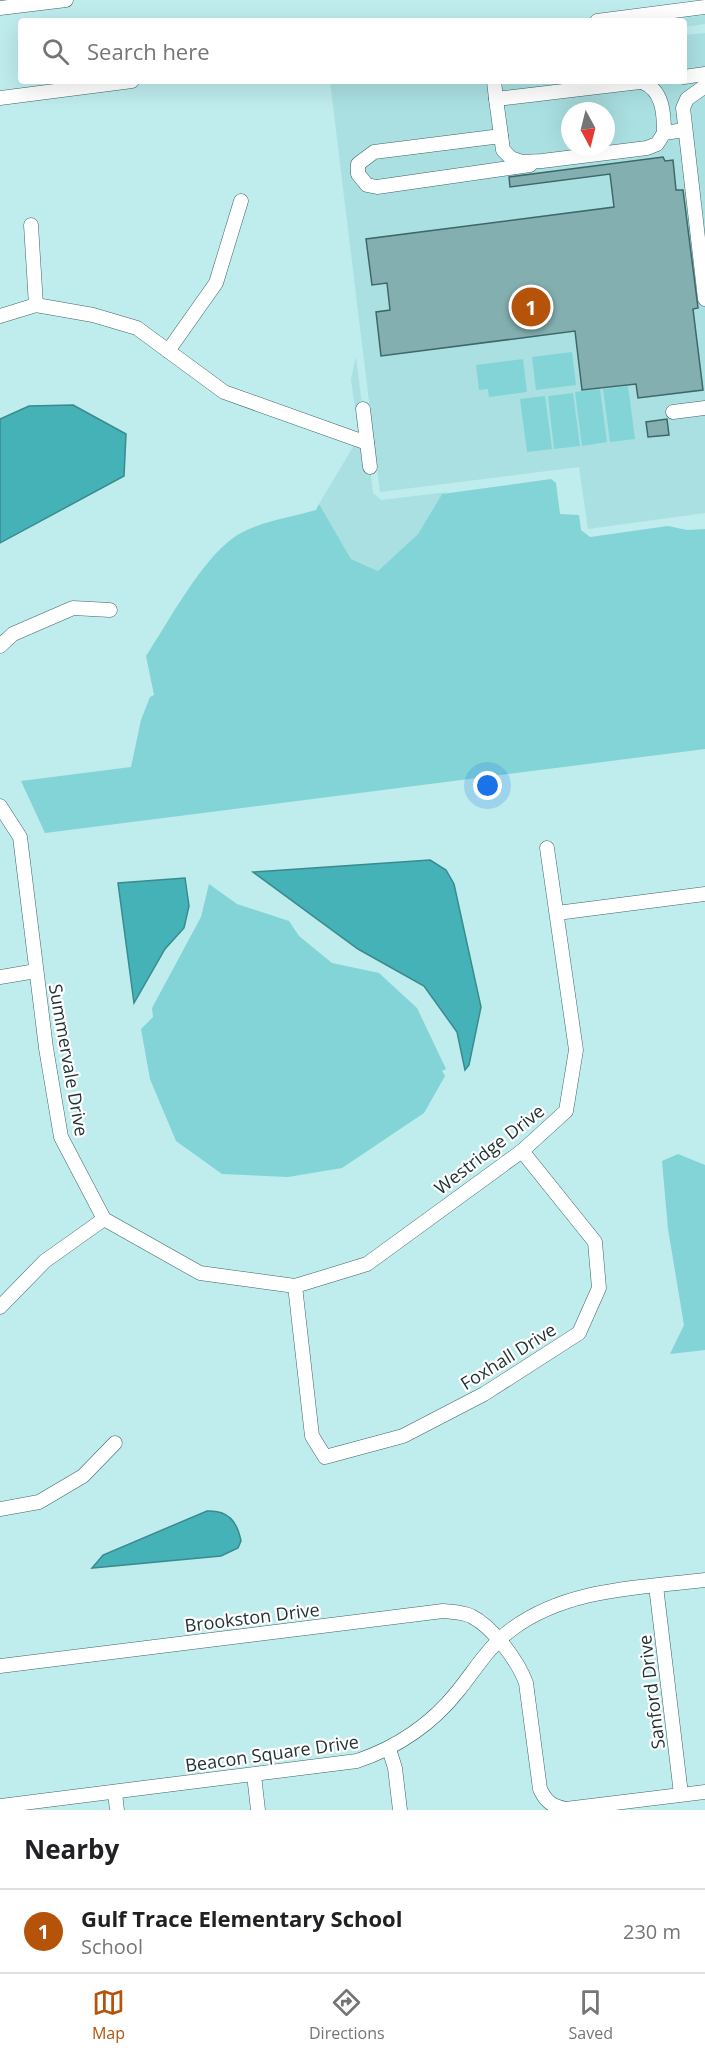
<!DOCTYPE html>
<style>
body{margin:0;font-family:"Open Sans",sans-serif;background:#f6f6f6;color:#202124}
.compass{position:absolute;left:561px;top:102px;width:54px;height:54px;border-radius:50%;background:#fff;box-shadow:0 6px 24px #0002;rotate:173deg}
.you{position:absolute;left:488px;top:786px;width:21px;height:21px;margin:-15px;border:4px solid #fff;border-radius:50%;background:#1a73e8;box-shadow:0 0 0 9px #1a73e833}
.badge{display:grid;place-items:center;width:39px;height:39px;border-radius:50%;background:#b45309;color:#fff;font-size:20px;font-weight:700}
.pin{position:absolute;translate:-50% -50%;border:3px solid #fff;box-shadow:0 2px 6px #0006}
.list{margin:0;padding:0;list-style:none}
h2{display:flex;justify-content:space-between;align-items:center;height:78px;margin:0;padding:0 24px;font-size:26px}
h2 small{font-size:20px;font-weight:400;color:#757577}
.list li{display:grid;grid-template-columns:39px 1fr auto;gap:18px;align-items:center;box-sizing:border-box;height:84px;padding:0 24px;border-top:2px solid #e0e0e0}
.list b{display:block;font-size:22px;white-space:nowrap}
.list p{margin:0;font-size:20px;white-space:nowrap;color:#757577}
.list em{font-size:20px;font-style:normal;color:#757577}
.icon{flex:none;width:33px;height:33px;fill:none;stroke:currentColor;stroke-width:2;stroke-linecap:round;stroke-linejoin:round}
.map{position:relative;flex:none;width:705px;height:1810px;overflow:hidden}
.search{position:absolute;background:#fff;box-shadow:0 6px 24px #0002;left:18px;right:18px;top:18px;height:66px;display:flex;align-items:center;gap:15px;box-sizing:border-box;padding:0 21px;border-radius:6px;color:#757577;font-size:22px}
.sheet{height:162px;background:#fff}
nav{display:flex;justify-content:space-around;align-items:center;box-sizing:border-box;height:84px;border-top:2px solid #e0e0e0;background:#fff;font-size:16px;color:#757577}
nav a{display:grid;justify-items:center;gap:3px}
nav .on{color:#b45309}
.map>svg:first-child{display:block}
.built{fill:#aae0e2;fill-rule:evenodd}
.green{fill:#82d4d7}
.water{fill:#44b2b7;stroke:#398b8f;stroke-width:1.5}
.building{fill:#84afb1;stroke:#3e6769;stroke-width:1.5}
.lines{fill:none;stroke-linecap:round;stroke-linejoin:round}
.minor-casing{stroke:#3d6667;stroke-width:15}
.minor{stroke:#fff;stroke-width:14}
.labels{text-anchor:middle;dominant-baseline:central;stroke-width:4.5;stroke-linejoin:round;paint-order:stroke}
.street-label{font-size:18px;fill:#1f3132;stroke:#fff}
</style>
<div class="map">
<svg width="705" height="1810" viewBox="0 0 705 1810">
<rect width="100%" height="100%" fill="#bfeced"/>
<!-- built -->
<g class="built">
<polygon points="705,15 705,24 684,27 684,21 661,21"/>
<path d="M705,33V513L588,529L579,467L380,492L330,81H684V35ZM570,111H606V147H570Z"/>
<polygon points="356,357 373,493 381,500 448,492 442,494 418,534 378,571 351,559 319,504 359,437 351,379"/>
</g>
<!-- green -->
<g class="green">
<polygon points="572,352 576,385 536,390 532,357"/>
<polygon points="523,359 527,392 489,397 488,389 479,390 476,365"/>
<polygon points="628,386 635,439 610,442 603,389"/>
<polygon points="600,389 607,442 582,446 575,392"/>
<polygon points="573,393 580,446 554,449 548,396"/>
<polygon points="545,396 552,449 527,452 520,399"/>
<path d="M551,479L556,483L560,514L579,515L581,530L590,537L668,526L687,530L705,529V749L45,833L21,781L131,767L141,720L150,697L154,695L146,656C169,621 200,562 233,538C255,522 289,518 316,510L319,504L351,559L378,571L418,534L442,494Z"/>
<polygon points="209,884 237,904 289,921 299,936 332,963 379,973 417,1008 446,1069 442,1071 445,1076 424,1113 342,1168 288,1177 222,1174 176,1141 150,1079 141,1029 153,1017 152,1008 201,917"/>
<polygon points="678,1154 705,1165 705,1350 670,1354 684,1325 668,1229 662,1161"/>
</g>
<!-- water -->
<g class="water">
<polygon points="73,405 126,434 124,476 0,543 0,419 29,406"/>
<polygon points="430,860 446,870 454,884 481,1007 469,1065 465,1070 457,1032 424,986 358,949 253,872"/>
<polygon points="185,878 189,906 184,928 165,949 134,1003 118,883"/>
<path d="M207,1511C228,1510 237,1521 241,1541L238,1548L221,1556L92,1568L103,1555Z"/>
</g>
<!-- building -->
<g class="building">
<polygon points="663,157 665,161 673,160 676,190 683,190 698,308 693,309 703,390 638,398 636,384 582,390 575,331 381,356 376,312 390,310 387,283 372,285 366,239 614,207 610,174 510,187 509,177"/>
<polygon points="667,419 669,435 648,437 646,422"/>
</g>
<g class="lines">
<defs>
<g id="minor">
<polyline points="0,8 66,0"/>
<polyline points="597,21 705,7"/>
<polyline points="684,77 705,74"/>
<polyline points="494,81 496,99"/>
<polyline points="648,81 496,99 503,150 511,158 522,162 542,161 647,148 657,144 664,133 685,130"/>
<path d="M642,82C663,90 664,113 664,133"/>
<polyline points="705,86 687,99 683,108 705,299"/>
<polyline points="0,98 132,81"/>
<polyline points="501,136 374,152 358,164 358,174 367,185 377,187 530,165"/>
<polyline points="31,225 36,305"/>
<polyline points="0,316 36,305 93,315 137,328 224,392 367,443"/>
<polyline points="168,351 216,283 241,201"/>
<polyline points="363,409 370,467"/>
<polyline points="673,412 705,408"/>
<polyline points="0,646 13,634 73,608 110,610"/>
<polyline points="0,806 20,837 46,1048 61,1137 104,1219 200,1273 295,1286 367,1264 522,1151 566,1111 576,1050 547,848"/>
<polyline points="557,913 705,894"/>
<polyline points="0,977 36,971"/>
<polyline points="295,1286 312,1436 325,1457 403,1436 484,1394 579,1333 599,1288 595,1242 522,1151"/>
<polyline points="0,1307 45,1261 104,1219"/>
<polyline points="0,1509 39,1502 83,1476 115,1443"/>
<polyline points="656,1586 681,1794"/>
<path d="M0,1666L443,1611C452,1612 462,1612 471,1616C493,1627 518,1661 526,1683L540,1789C546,1802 552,1806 566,1809L705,1792"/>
<polyline points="389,1749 395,1768 400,1810"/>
<polyline points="254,1775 258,1810"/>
<polyline points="115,1793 117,1810"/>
<path d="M0,1806L357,1761C398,1747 431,1725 458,1691C475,1670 489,1646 512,1629C568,1588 639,1588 705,1580"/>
</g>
</defs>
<!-- minor casing -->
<use href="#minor" class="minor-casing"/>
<!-- minor -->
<use href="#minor" class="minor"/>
</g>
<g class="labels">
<!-- street labels -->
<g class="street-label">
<text transform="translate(69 1060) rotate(80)">Summervale Drive</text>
<text transform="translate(489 1149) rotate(-38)">Westridge Drive</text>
<text transform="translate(508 1356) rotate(-32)">Foxhall Drive</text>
<text transform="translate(252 1617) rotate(-7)">Brookston Drive</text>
<text transform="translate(651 1692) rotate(-97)">Sanford Drive</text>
<text transform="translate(272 1753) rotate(-8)">Beacon Square Drive</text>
</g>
</g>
</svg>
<svg class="compass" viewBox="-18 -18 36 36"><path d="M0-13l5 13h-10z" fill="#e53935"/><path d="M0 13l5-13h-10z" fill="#757577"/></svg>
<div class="you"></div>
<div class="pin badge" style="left:531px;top:307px">1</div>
<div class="search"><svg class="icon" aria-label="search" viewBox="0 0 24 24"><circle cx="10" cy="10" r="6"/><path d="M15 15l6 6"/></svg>Search here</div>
</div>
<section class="sheet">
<h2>Nearby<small></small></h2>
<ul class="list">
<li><span class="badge">1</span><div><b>Gulf Trace Elementary School</b><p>School</p></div><em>230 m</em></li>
</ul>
</section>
<nav>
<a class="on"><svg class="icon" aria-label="map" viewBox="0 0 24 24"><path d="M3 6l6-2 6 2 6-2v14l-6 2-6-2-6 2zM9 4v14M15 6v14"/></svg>Map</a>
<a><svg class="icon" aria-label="directions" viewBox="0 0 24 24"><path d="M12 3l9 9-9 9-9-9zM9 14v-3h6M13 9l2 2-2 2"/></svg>Directions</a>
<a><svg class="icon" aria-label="saved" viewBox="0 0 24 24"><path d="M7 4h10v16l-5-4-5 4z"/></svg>Saved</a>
</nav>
